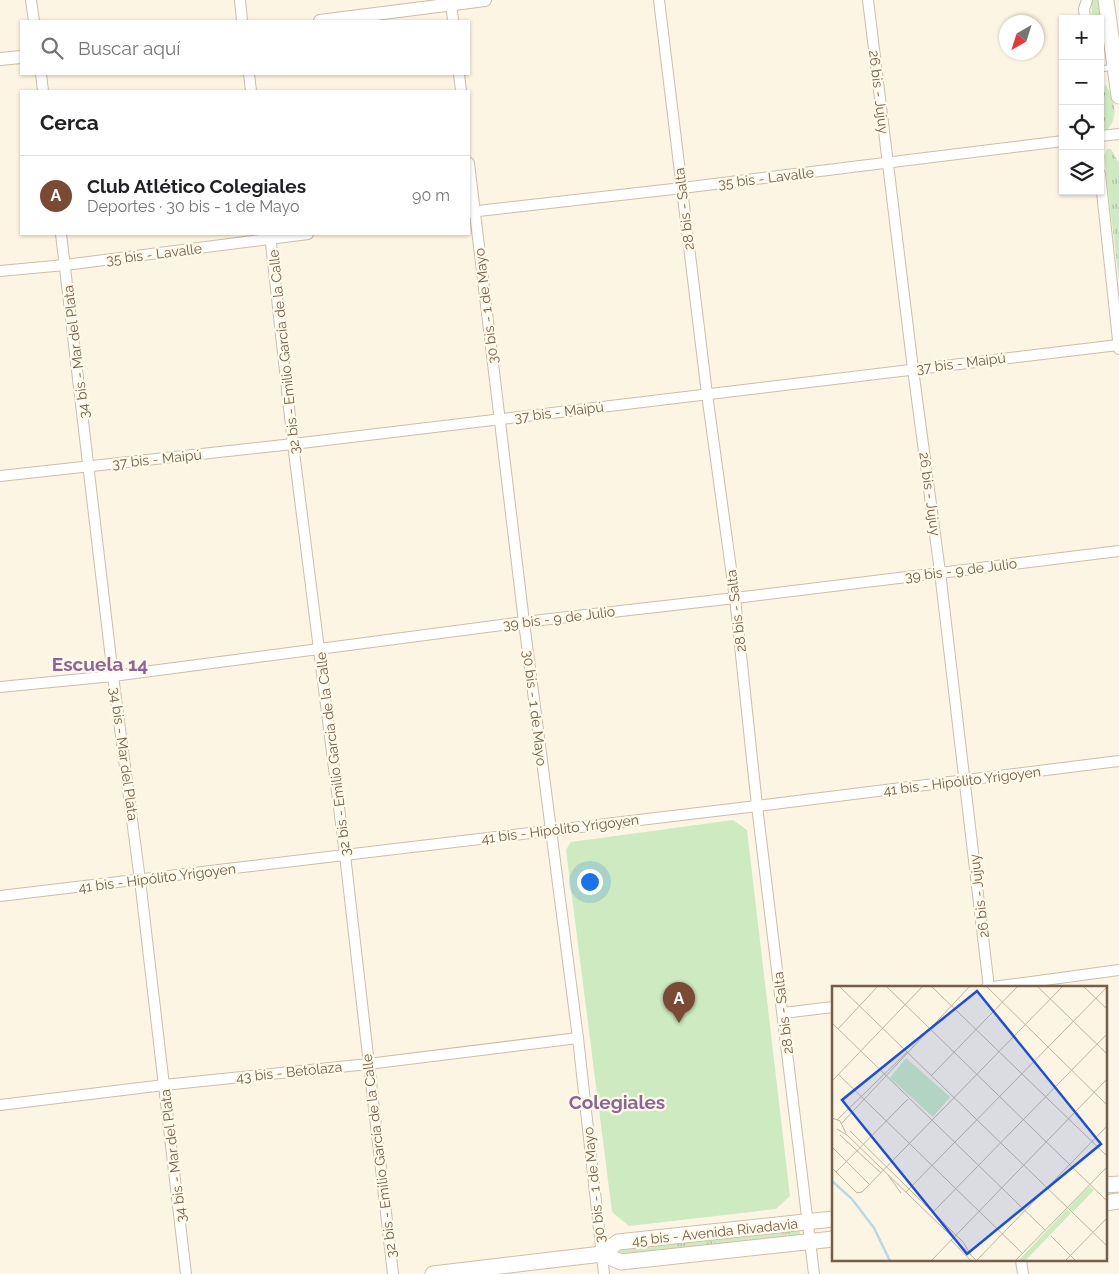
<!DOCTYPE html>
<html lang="es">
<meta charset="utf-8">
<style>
body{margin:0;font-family:Raleway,sans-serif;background:#f6f6f6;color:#202124}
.controls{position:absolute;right:15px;top:15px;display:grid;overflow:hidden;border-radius:0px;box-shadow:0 1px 4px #0004}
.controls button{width:45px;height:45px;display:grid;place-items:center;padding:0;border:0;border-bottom:1px solid #e0e0e0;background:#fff;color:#202124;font:25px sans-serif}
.compass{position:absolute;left:999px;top:15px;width:45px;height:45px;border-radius:50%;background:#fff;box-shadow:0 1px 4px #0004;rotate:219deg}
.you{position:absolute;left:589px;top:881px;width:18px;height:18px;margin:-12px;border:4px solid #fff;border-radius:50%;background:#1a73e8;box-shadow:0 0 0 8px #1a73e833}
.badge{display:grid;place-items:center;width:32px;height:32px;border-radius:50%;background:#7a4a34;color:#fff;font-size:16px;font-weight:700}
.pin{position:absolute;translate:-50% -41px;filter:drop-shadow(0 1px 2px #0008)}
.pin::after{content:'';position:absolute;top:26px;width:18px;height:15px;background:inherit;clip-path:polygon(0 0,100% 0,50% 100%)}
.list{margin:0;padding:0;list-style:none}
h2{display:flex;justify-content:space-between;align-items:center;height:65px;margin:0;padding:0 20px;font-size:21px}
h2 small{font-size:16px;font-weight:400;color:#757577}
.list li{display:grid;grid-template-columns:32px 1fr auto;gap:15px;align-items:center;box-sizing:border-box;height:80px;padding:0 20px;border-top:1px solid #e0e0e0}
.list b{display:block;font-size:19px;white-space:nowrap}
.list p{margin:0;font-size:16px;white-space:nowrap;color:#757577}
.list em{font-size:16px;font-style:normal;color:#757577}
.icon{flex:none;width:28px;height:28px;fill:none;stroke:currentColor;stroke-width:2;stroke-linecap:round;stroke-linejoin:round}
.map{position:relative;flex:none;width:1119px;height:1274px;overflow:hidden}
.search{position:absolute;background:#fff;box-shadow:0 1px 4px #0004;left:20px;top:20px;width:450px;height:55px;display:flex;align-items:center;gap:12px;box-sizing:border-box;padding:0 18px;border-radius:0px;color:#757577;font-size:19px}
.panel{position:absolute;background:#fff;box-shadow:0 1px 4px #0004;left:20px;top:90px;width:450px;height:145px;border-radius:0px}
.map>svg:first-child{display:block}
.grass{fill:url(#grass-tufts)}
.pitch{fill:#ceeac1}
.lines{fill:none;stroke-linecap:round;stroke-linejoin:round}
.service-casing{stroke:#cebdaa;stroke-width:7}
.minor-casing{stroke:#cebdaa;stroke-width:12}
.tertiary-casing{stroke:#cebdaa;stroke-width:14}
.secondary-casing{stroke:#d1bea7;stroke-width:17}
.service{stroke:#fff;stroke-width:5}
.minor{stroke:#fff;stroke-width:10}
.tertiary{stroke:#fff;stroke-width:12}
.secondary{stroke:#fff;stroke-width:15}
.labels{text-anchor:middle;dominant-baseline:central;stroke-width:4.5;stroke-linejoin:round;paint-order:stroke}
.street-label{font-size:14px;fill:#745d49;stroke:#fff9e9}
.district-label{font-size:19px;font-weight:bold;fill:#8c6498;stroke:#fff9e9}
.inset-river{fill:none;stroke:#b7dae6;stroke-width:2.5}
.inset-road{fill:none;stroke:#c2b3a0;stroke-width:1}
.view{fill:#1d4ed8;fill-opacity:0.15;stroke:#1d4ed8;stroke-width:2.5}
.inset-edge{fill:none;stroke:#745d49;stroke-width:2.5}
</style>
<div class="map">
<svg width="1119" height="1274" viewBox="0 0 1119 1274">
<defs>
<pattern id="grass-tufts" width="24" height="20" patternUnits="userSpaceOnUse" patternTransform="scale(1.25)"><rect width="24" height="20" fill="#ceeac1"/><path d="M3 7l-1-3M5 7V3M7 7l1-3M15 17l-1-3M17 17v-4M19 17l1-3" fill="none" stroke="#acc19f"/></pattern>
</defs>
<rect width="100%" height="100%" fill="#fcf5e3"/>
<!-- grass -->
<g class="grass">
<polygon points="1091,0 1100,0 1104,27 1100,47 1100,19 1092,19"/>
<path d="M1105,84C1115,97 1119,118 1107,130L1102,128L1100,123Z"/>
<polygon points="1107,149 1111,149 1119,163 1119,281 1104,156"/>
<polygon points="800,1230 800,1235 620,1254 619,1249"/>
</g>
<!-- pitch -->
<polygon class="pitch" points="733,820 747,830 790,1196 776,1209 629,1226 612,1212 566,850 571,842"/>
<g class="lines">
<defs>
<polyline id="service" points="1100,69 1115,67"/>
<g id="minor">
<polyline points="31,0 34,21"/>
<polyline points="240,0 242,21"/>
<polyline points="451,0 453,21"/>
<polyline points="659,0 707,394 735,598 757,806 814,1274"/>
<polyline points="868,0 913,369 940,572 989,988"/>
<polyline points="1085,19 1084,9 1087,0"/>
<polyline points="41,74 43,91"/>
<polyline points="249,74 251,91"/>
<polyline points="459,74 461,91"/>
<polyline points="1100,136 1119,134"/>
<polyline points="469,163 524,622 578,1038 604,1274"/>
<polyline points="1100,174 1119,349"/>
<polyline points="469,212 682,188 1063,141"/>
<polyline points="61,234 113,676 140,880 186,1274"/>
<polyline points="270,234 293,444 345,855 393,1274"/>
<polyline points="0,271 65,265 308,234"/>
<polyline points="0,476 293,444 1118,345"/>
<polyline points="0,687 113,676 524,622 735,598 1119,551"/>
<polyline points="0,896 757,806 1119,761"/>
<polyline points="986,988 1119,970"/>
<polyline points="783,1013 833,1007"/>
<polyline points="0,1105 164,1085 368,1064 578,1038"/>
<polyline points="1021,1260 1023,1274"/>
</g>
<g id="tertiary">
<polyline points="320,21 485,0"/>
<polyline points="0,59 21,57"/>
</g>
<g id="secondary">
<polyline points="1106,0 1119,96"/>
<polyline points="1105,1185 1119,1184"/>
<polyline points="1105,1203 1119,1201"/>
<polyline points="602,1254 621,1262 833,1239"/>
<polyline points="433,1274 602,1254 618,1242 833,1219"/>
</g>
</defs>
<!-- service casing -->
<use href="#service" class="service-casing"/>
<!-- minor casing -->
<use href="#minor" class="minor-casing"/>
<!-- tertiary casing -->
<use href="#tertiary" class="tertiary-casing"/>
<!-- secondary casing -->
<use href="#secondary" class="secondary-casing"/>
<!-- service -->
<use href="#service" class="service"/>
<!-- minor -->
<use href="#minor" class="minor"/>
<!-- tertiary -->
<use href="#tertiary" class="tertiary"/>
<!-- secondary -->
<use href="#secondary" class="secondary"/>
</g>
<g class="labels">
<!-- street labels -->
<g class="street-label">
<text transform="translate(879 92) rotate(83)">26 bis - Jujuy</text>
<text transform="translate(766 178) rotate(-7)">35 bis - Lavalle</text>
<text transform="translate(684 209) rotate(-97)">28 bis - Salta</text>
<text transform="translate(154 254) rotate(-7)">35 bis - Lavalle</text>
<text transform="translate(486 306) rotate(-97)">30 bis - 1 de Mayo</text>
<text transform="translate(76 352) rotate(-97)">34 bis - Mar del Plata</text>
<text transform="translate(284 352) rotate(-96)">32 bis - Emilio García de la Calle</text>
<text transform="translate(961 363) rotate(-7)">37 bis - Maipú</text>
<text transform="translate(559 412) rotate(-7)">37 bis - Maipú</text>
<text transform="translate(157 459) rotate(-6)">37 bis - Maipú</text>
<text transform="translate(930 494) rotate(82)">26 bis - Jujuy</text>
<text transform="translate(961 570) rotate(-7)">39 bis - 9 de Julio</text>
<text transform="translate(736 611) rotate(-97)">28 bis - Salta</text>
<text transform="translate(559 618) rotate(-7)">39 bis - 9 de Julio</text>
<text transform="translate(535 708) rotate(83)">30 bis - 1 de Mayo</text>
<text transform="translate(124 754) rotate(82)">34 bis - Mar del Plata</text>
<text transform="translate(333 754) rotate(-97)">32 bis - Emilio García de la Calle</text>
<text transform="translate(962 781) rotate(-7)">41 bis - Hipólito Yrigoyen</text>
<text transform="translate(560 829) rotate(-7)">41 bis - Hipólito Yrigoyen</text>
<text transform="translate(157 878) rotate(-7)">41 bis - Hipólito Yrigoyen</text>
<text transform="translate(979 896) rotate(-97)">26 bis - Jujuy</text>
<text transform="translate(783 1013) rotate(-97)">28 bis - Salta</text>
<text transform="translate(289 1072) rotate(-6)">43 bis - Betolaza</text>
<text transform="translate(173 1156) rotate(-97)">34 bis - Mar del Plata</text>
<text transform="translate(379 1156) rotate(-97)">32 bis - Emilio García de la Calle</text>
<text transform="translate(594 1185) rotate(-96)">30 bis - 1 de Mayo</text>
<text transform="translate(715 1232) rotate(-6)">45 bis - Avenida Rivadavia</text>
</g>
<!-- district labels -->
<g class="district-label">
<text x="100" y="664">Escuela 14</text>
<text x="617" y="1102">Colegiales</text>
</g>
</g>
<!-- overview -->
<g transform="translate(832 986)">
<rect width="275" height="275" fill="#fcf5e3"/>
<path d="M257,200L262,204L241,226L236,222ZM235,223L239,227L193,275H186Z" fill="#ceeac1"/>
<path d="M74,72L118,111L101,131L58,92Z" fill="#ceeac1"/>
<path class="inset-river" d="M0,195L20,213L42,242L58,275"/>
<path class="inset-road" d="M7,0L275,260M54,0L275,215M99,0L275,170M154,0L275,119M205,0L275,68M251,0L275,23M0,37L213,244M6,43L46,0M6,88L190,267M99,90L186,0M0,95L91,0M0,132L8,135L14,147M5,134L75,66M9,138L138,0M5,143L15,149L145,275M18,145L131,256L139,269M8,149L49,187M0,161L38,199M0,182L25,207L30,206L231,0M4,186L76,113M56,189L69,207M74,206L275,1M101,226L275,48M219,250L244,275M119,254L139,275M145,274L275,140M99,275L275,93M183,275L275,181M233,275L275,232"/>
<path class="view" d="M145,5L269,158L135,268L10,114Z"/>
<rect width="275" height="275" class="inset-edge"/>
</g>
</svg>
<div class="controls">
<button>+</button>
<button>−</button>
<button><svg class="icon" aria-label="locate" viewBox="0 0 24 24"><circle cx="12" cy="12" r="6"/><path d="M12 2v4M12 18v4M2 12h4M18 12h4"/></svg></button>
<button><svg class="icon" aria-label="layers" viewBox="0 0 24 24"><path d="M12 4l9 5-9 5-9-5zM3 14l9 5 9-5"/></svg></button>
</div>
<svg class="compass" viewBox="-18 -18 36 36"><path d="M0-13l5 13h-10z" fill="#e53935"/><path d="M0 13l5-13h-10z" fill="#757577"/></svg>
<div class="you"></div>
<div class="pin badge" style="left:679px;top:1023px">A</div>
<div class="search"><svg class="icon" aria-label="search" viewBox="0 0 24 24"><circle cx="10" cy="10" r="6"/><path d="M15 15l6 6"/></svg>Buscar aquí</div>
<section class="panel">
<h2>Cerca<small></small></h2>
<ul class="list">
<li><span class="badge">A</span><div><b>Club Atlético Colegiales</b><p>Deportes · 30 bis - 1 de Mayo</p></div><em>90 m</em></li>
</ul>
</section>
</div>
